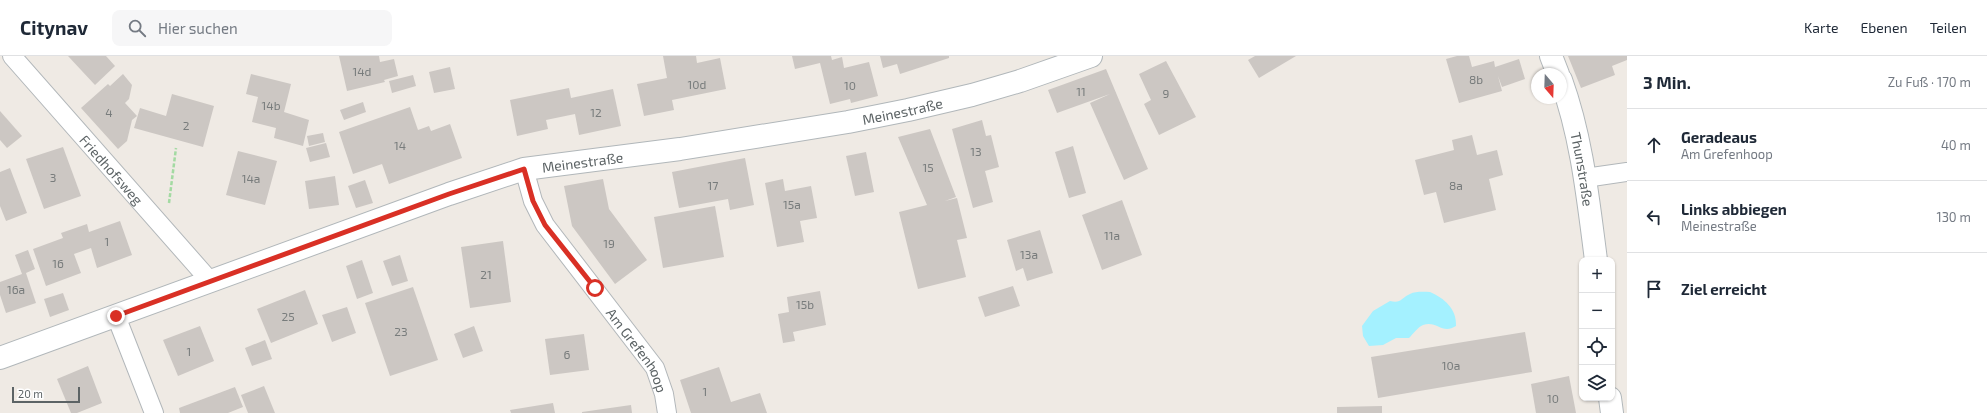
<!DOCTYPE html>
<html lang="de">
<meta charset="utf-8">
<style>
body{margin:0;font-family:"Exo 2",sans-serif;background:#f6f6f7;color:#1f2937}
.controls{position:absolute;right:12px;bottom:12px;display:grid;overflow:hidden;border-radius:8px;box-shadow:0 1px 3px #0004}
.controls button{width:36px;height:36px;display:grid;place-items:center;padding:0;border:0;border-bottom:1px solid #e0e1e3;background:#fff;color:#1f2937;font:20px sans-serif}
.compass{position:absolute;left:1531px;top:12px;width:36px;height:36px;border-radius:50%;background:#fff;box-shadow:0 1px 3px #0004;rotate:161deg}
.scale{position:absolute;left:12px;bottom:10px;width:68px;box-sizing:border-box;padding-left:4px;border:2px solid #5c6365;border-top:0;font-size:11px;line-height:14px;white-space:nowrap;color:#5c6365;-webkit-text-stroke:3px #fff;paint-order:stroke}
.stop{position:absolute;width:12px;height:12px;margin:-9px;border:3px solid #d93025;border-radius:50%;background:#fff}
.stop.end{background:#d93025;border-color:#fff;box-shadow:0 1px 4px #0008}
.list{margin:0;padding:0;list-style:none}
h2{display:flex;justify-content:space-between;align-items:center;height:52px;margin:0;padding:0 16px;font-size:17px}
h2 small{font-size:13px;font-weight:400;color:#747a83}
.list li{display:grid;grid-template-columns:26px 1fr auto;gap:12px;align-items:center;box-sizing:border-box;height:72px;padding:0 16px;border-top:1px solid #e0e1e3}
.list b{display:block;font-size:15px;white-space:nowrap}
.list p{margin:0;font-size:13px;white-space:nowrap;color:#747a83}
.list em{font-size:13px;font-style:normal;color:#747a83}
.icon{flex:none;width:22px;height:22px;fill:none;stroke:currentColor;stroke-width:2;stroke-linecap:round;stroke-linejoin:round}
.map{position:relative;flex:none;width:1627px;height:357px;overflow:hidden}
header{display:flex;align-items:center;gap:24px;box-sizing:border-box;height:56px;padding:0 20px;background:#fff;border-bottom:1px solid #e0e1e3}
header strong{font-size:19px}
nav{display:flex;gap:22px;margin-inline-start:auto;font-size:14px}
.search{width:280px;height:36px;background:#f6f6f7;display:flex;align-items:center;gap:10px;box-sizing:border-box;padding:0 14px;border-radius:8px;color:#747a83;font-size:15px}
main{display:flex}
aside{flex:1;background:#fff}
.map>svg:first-child{display:block}
.water{fill:#a4f1ff}
.building{fill:#ccc7c3}
.lines{fill:none;stroke-linecap:round;stroke-linejoin:round}
.street-casing{stroke:#b2b7ba;stroke-width:20}
.secondary-casing{stroke:#b1b7ba;stroke-width:24}
.path{stroke:#a3daa2;stroke-width:2.5;stroke-dasharray:4 2;stroke-linecap:butt}
.street{stroke:#fff;stroke-width:18}
.secondary{stroke:#fff;stroke-width:22}
.route{stroke:#d93025;stroke-width:5}
.labels{text-anchor:middle;dominant-baseline:central;stroke-width:3;stroke-linejoin:round;paint-order:stroke}
.number-label{font-size:12px;fill:#787c7c}
.street-label{font-size:14px;fill:#5c6365;stroke:#fff}
</style>
<header>
<strong>Citynav</strong>
<div class="search"><svg class="icon" aria-label="search" viewBox="0 0 24 24"><circle cx="10" cy="10" r="6"/><path d="M15 15l6 6"/></svg>Hier suchen</div>
<nav><a>Karte</a><a>Ebenen</a><a>Teilen</a></nav>
</header>
<main>
<div class="map">
<svg width="1627" height="357" viewBox="0 0 1627 357">
<rect width="100%" height="100%" fill="#efeae4"/>
<!-- water -->
<path class="water" d="M1430,236C1444,242 1457,253 1456,270C1442,279 1437,264 1423,269C1418,271 1413,278 1409,282H1396L1383,289L1369,290L1363,280L1362,270L1373,255L1390,245C1401,248 1401,242 1410,238C1416,235 1424,236 1430,236Z"/>
<!-- building -->
<g class="building">
<polygon points="68,0 106,0 115,10 95,29"/>
<polygon points="339,0 379,0 380,6 394,3 398,20 384,24 385,26 347,35"/>
<polygon points="663,0 696,0 697,7 720,2 726,33 672,44 674,54 644,60 637,28 667,22"/>
<polygon points="792,0 831,0 832,4 842,1 844,12 869,6 878,40 851,47 850,43 830,48 820,7 795,13"/>
<polygon points="880,0 949,0 949,2 900,18 897,8 883,12"/>
<polygon points="1255,0 1296,0 1259,22 1248,4"/>
<polygon points="1457,0 1469,0 1472,11 1494,5 1495,11 1519,3 1525,23 1502,31 1498,20 1502,35 1459,47 1446,3"/>
<polygon points="1568,0 1627,0 1627,4 1612,10 1615,19 1581,32"/>
<polygon points="1166,5 1196,61 1159,79 1144,48 1151,44 1139,18"/>
<polygon points="450,11 455,33 434,37 429,16"/>
<polygon points="1106,13 1148,113 1124,124 1090,47 1110,38 1057,57 1048,34"/>
<polygon points="123,18 132,29 129,43 125,47 137,60 132,64 127,85 118,93 81,52 108,28 110,30"/>
<polygon points="251,18 291,28 284,56 309,64 303,90 274,82 276,72 252,66 258,41 246,38"/>
<polygon points="413,19 416,30 392,37 389,25"/>
<polygon points="569,32 571,42 613,33 621,70 579,79 575,58 546,64 548,73 517,80 510,44"/>
<polygon points="172,38 214,50 203,91 134,72 140,52 166,60"/>
<polygon points="363,46 366,56 344,64 340,54"/>
<polygon points="410,51 418,74 429,70 431,75 450,68 462,102 389,128 382,108 353,118 339,76"/>
<polygon points="0,55 22,80 7,92 0,84"/>
<polygon points="982,64 986,80 991,79 999,111 985,115 993,146 973,152 952,73"/>
<polygon points="930,73 956,141 945,145 957,142 967,182 957,184 966,221 918,233 899,156 927,149 898,81"/>
<polygon points="323,77 325,86 309,90 307,80"/>
<polygon points="1472,79 1477,99 1497,94 1503,119 1489,123 1496,154 1444,167 1436,136 1424,139 1415,104 1454,94 1452,84"/>
<polygon points="326,87 330,101 310,106 306,92"/>
<polygon points="1073,90 1086,137 1069,142 1055,96"/>
<polygon points="63,91 81,140 44,153 26,103"/>
<polygon points="238,95 277,105 265,149 226,139"/>
<polygon points="866,96 874,136 855,140 846,100"/>
<polygon points="745,102 754,149 730,154 728,143 679,152 672,116"/>
<polygon points="10,112 27,157 6,165 0,150 0,116"/>
<polygon points="335,120 339,149 309,153 305,125"/>
<polygon points="603,123 609,153 647,204 615,228 572,170 564,130"/>
<polygon points="783,123 785,135 811,130 817,162 800,165 804,186 777,191 765,127"/>
<polygon points="365,124 373,147 356,152 348,130"/>
<polygon points="1122,144 1142,199 1102,214 1082,159"/>
<polygon points="715,150 724,201 663,212 654,161"/>
<polygon points="120,165 132,199 97,212 91,192 74,198 81,217 46,230 33,193 63,182 61,177 87,168 89,176"/>
<polygon points="1040,174 1053,217 1027,225 1023,212 1016,215 1007,184"/>
<polygon points="503,185 511,246 470,252 461,191"/>
<polygon points="28,194 35,213 26,217 36,247 6,257 0,239 0,226 22,218 15,199"/>
<polygon points="400,199 408,225 392,230 383,205"/>
<polygon points="362,204 373,237 357,243 346,210"/>
<polygon points="1013,230 1020,250 985,261 978,241"/>
<polygon points="413,231 438,304 390,320 365,247"/>
<polygon points="305,234 318,268 271,287 257,253"/>
<polygon points="820,235 826,269 793,276 795,285 783,287 778,258 789,256 787,241"/>
<polygon points="63,237 69,254 50,261 44,243"/>
<polygon points="347,251 356,277 332,286 322,259"/>
<polygon points="200,270 214,305 178,320 163,284"/>
<polygon points="474,270 483,295 463,302 454,278"/>
<polygon points="1525,276 1532,316 1378,342 1371,301"/>
<polygon points="584,278 589,314 550,319 545,283"/>
<polygon points="265,284 272,303 252,310 245,292"/>
<polygon points="88,310 102,347 77,357 71,357 57,323"/>
<polygon points="719,311 731,346 760,337 767,357 691,357 680,324"/>
<polygon points="1569,320 1576,357 1536,357 1531,328"/>
<polygon points="264,330 275,357 248,357 241,339"/>
<polygon points="235,331 243,351 228,357 180,357 179,352"/>
<polygon points="553,347 555,357 511,357 510,354"/>
<polygon points="631,349 632,357 582,357 582,356"/>
<polygon points="1382,350 1382,357 1337,357 1337,351"/>
</g>
<g class="lines">
<defs>
<g id="street">
<path id="s1" d="M12,0L211,226"/>
<path id="s2" d="M524,113L533,145L545,169L655,312L664,338L667,357"/>
<polyline points="1585,122 1627,116"/>
<polyline points="116,260 154,357"/>
</g>
<g id="secondary">
<polyline points="1551,0 1558,18"/>
<path id="s3" d="M1561,24C1582,82 1588,143 1596,204"/>
<path id="s4" d="M0,302L449,138L524,113L680,93L848,66L908,54L972,39L1020,25L1091,0"/>
<polyline points="1610,342 1612,357"/>
</g>
</defs>
<!-- street casing -->
<use href="#street" class="street-casing"/>
<!-- secondary casing -->
<use href="#secondary" class="secondary-casing"/>
<!-- path -->
<polyline class="path" points="169,147 176,92"/>
<!-- street -->
<use href="#street" class="street"/>
<!-- secondary -->
<use href="#secondary" class="secondary"/>
</g>
<g class="lines">
<!-- route -->
<polyline class="route" points="116,260 449,138 524,113 533,145 545,169 595,232"/>
</g>
<g class="labels">
<!-- number labels -->
<g class="number-label">
<text x="362" y="15">14d</text>
<text x="1476" y="23">8b</text>
<text x="697" y="28">10d</text>
<text x="850" y="29">10</text>
<text x="1081" y="35">11</text>
<text x="1166" y="37">9</text>
<text x="271" y="49">14b</text>
<text x="109" y="56">4</text>
<text x="596" y="56">12</text>
<text x="186" y="69">2</text>
<text x="400" y="89">14</text>
<text x="976" y="95">13</text>
<text x="928" y="111">15</text>
<text x="53" y="121">3</text>
<text x="251" y="122">14a</text>
<text x="713" y="129">17</text>
<text x="1456" y="129">8a</text>
<text x="792" y="148">15a</text>
<text x="1112" y="179">11a</text>
<text x="107" y="185">1</text>
<text x="609" y="187">19</text>
<text x="1029" y="198">13a</text>
<text x="58" y="207">16</text>
<text x="486" y="218">21</text>
<text x="16" y="233">16a</text>
<text x="805" y="248">15b</text>
<text x="288" y="260">25</text>
<text x="401" y="275">23</text>
<text x="189" y="295">1</text>
<text x="567" y="298">6</text>
<text x="1451" y="309">10a</text>
<text x="705" y="335">1</text>
<text x="1553" y="342">10</text>
</g>
<!-- street labels -->
<g class="street-label">
<text stroke="none"><textPath href="#s4" startOffset="940">Meinestraße</textPath></text>
<text stroke="none"><textPath href="#s4" startOffset="616">Meinestraße</textPath></text>
<text stroke="none"><textPath href="#s1" startOffset="151">Friedhofsweg</textPath></text>
<text stroke="none"><textPath href="#s3" startOffset="92">Thunstraße</textPath></text>
<text stroke="none"><textPath href="#s2" startOffset="216">Am Grefenhoop</textPath></text>
</g>
</g>
</svg>
<div class="controls">
<button>+</button>
<button>−</button>
<button><svg class="icon" aria-label="locate" viewBox="0 0 24 24"><circle cx="12" cy="12" r="6"/><path d="M12 2v4M12 18v4M2 12h4M18 12h4"/></svg></button>
<button><svg class="icon" aria-label="layers" viewBox="0 0 24 24"><path d="M12 4l9 5-9 5-9-5zM3 14l9 5 9-5"/></svg></button>
</div>
<svg class="compass" viewBox="-18 -18 36 36"><path d="M0-13l5 13h-10z" fill="#e53935"/><path d="M0 13l5-13h-10z" fill="#747a83"/></svg>
<div class="scale">20 m</div>
<div class="stop" style="left:595px;top:232px"></div>
<div class="stop end" style="left:116px;top:260px"></div>
</div>
<aside>
<h2>3 Min.<small>Zu Fuß · 170 m</small></h2>
<ul class="list">
<li><svg class="icon" aria-label="ahead" viewBox="0 0 24 24"><path d="M12 20V5M6 11l6-6 6 6"/></svg><div><b>Geradeaus</b><p>Am Grefenhoop</p></div><em>40 m</em></li>
<li><svg class="icon" aria-label="left" viewBox="0 0 24 24"><path d="M17 20v-9H6M10 6l-5 5 5 5"/></svg><div><b>Links abbiegen</b><p>Meinestraße</p></div><em>130 m</em></li>
<li><svg class="icon" aria-label="arrive" viewBox="0 0 24 24"><path d="M6 21V4h12l-3 4 3 4H6"/></svg><div><b>Ziel erreicht</b></div></li>
</ul>
</aside>
</main>
